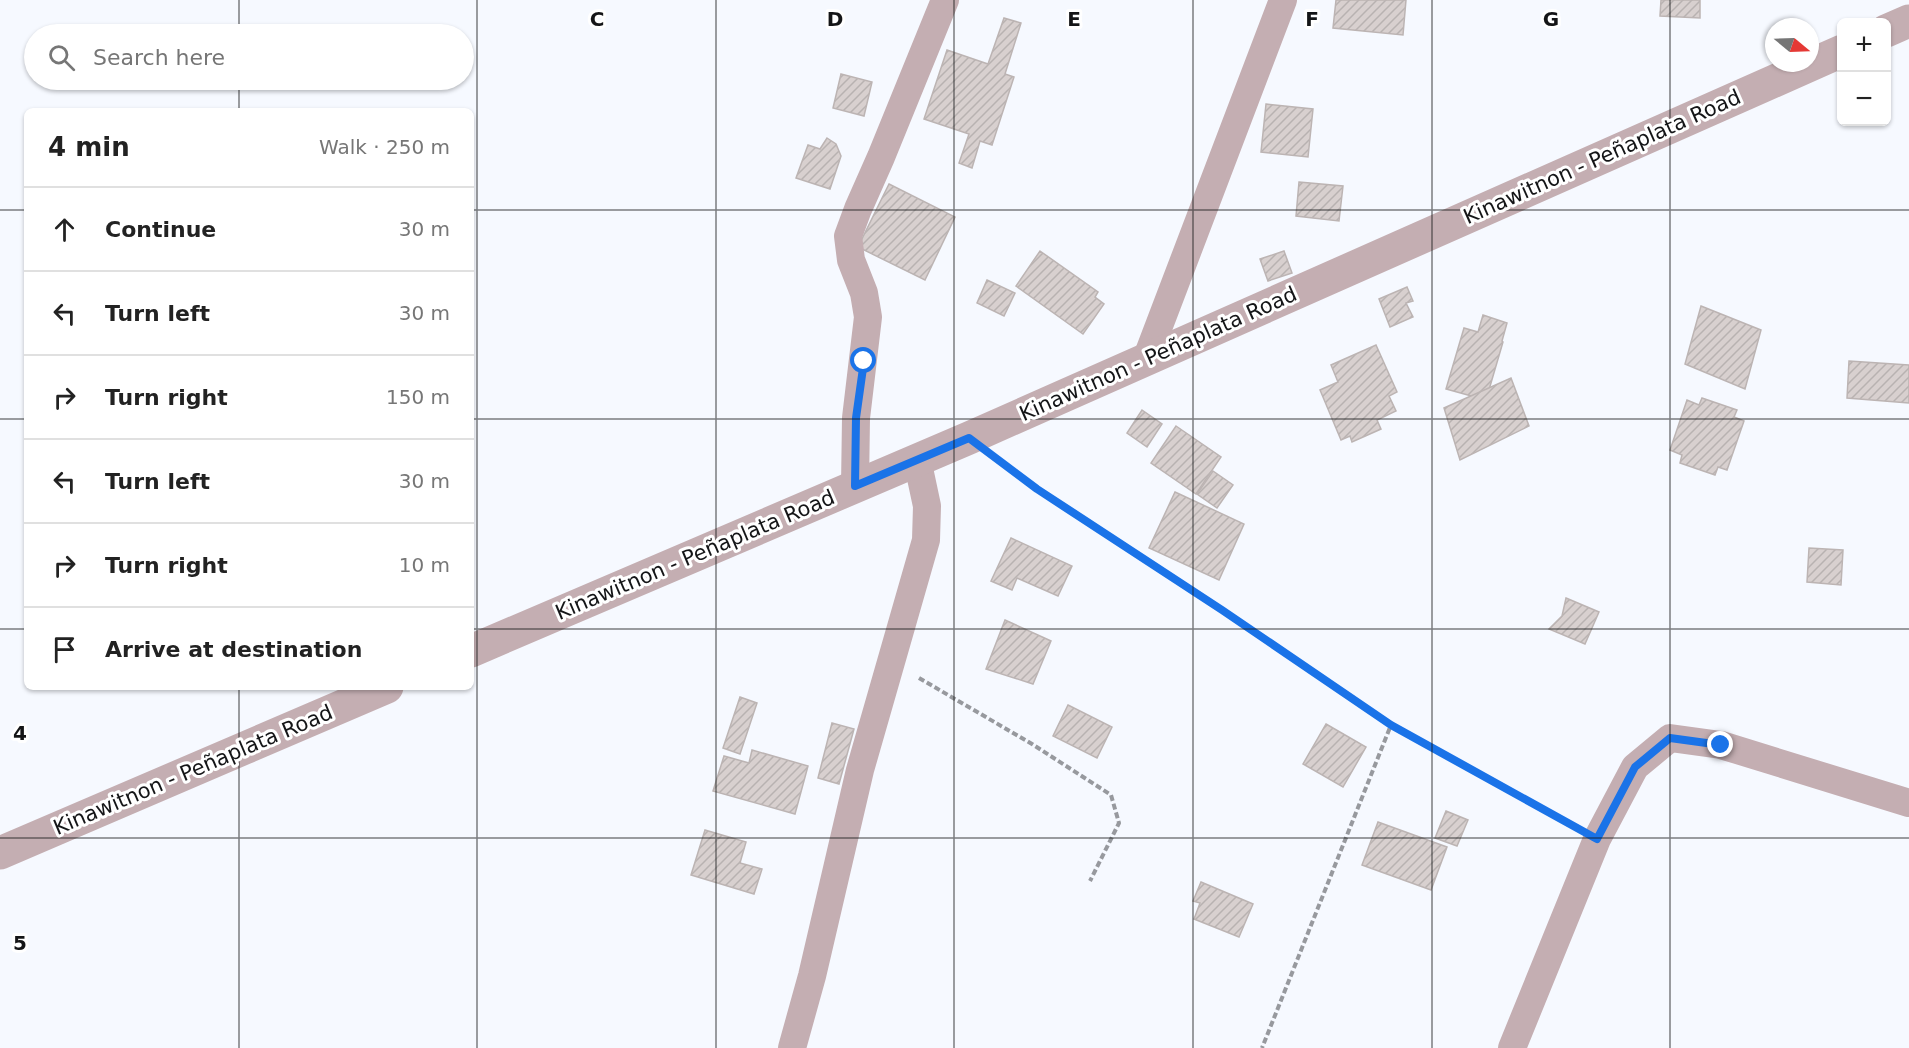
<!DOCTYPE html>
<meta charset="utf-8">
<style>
body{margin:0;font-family:"DejaVu Sans",sans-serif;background:#f2f2f2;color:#222}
.controls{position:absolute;right:18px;top:18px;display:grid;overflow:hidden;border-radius:9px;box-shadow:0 2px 4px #0004}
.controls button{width:54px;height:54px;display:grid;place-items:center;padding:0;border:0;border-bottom:2px solid #e0e0e0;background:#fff;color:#222;font:30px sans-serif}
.compass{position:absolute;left:1765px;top:18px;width:54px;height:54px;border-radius:50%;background:#fff;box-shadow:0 2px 4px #0004;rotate:109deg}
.stop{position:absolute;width:18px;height:18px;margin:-14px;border:4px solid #1a73e8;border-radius:50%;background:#fff}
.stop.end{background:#1a73e8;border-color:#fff;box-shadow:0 2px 6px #0008}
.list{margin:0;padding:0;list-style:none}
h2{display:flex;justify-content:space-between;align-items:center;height:78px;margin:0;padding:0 24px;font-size:26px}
h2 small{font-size:20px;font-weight:400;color:#767676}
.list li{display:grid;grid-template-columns:39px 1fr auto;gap:18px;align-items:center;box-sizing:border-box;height:84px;padding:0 24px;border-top:2px solid #e0e0e0}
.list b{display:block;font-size:22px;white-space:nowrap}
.list em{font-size:20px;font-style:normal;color:#767676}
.icon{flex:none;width:33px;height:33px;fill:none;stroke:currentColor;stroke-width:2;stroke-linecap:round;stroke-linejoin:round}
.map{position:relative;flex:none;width:1909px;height:1048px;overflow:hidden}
.search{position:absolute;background:#fff;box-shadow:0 2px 4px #0004;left:24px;top:24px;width:450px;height:66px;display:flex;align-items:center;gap:15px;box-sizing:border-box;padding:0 21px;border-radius:33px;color:#767676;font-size:22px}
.panel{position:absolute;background:#fff;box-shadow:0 2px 4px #0004;left:24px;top:108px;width:450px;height:582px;border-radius:9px}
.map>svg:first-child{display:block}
.building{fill:url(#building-hatch);stroke:#bcb4b3;stroke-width:1.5}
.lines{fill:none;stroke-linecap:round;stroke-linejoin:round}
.path{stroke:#97999e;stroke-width:4;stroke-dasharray:6 3;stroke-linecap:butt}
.minor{stroke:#c4aeb2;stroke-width:28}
.tertiary{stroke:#c4aeb2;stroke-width:33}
.route{stroke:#1a73e8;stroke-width:8}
.grid{fill:none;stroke:#141517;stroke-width:1.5;stroke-opacity:0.55}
.labels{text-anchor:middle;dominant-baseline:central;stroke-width:6;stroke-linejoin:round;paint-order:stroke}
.street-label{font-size:21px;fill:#141517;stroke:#fff}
.grid-label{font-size:20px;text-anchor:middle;font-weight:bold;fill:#141517;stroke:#fff;stroke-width:6;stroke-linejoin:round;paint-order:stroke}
</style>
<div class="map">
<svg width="1909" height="1048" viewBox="0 0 1909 1048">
<defs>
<pattern id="building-hatch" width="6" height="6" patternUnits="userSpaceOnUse" patternTransform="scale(1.5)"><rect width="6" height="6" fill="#d8d0cf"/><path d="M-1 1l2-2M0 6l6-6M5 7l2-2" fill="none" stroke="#b8b2b1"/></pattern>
</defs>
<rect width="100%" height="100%" fill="#f6f9ff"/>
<!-- building -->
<g class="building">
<polygon points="1336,0 1406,0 1403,35 1333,28"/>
<polygon points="1661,0 1700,0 1700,18 1660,16"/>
<polygon points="1004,18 1021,23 1005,74 1014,77 992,145 980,141 972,168 959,163 969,134 924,119 947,50 988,64"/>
<polygon points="841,74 872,82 864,116 833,108"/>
<polygon points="1266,104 1313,109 1308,157 1261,152"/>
<polygon points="827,138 836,144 841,156 830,189 796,178 808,145 820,149"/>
<polygon points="1299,182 1343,186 1339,221 1296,216"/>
<polygon points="889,184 955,217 925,280 858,247"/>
<polygon points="1040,251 1098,292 1095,297 1104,304 1083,334 1016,286"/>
<polygon points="1284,251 1292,273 1268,281 1260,259"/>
<polygon points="987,280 1015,293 1004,316 977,303"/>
<polygon points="1407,287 1413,301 1406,303 1413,317 1390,327 1379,299"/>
<polygon points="1701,306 1761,330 1745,389 1685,364"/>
<polygon points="1483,315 1507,323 1502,341 1503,342 1486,400 1446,389 1464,328 1478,332"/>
<polygon points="1376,345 1397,392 1389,396 1396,411 1377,420 1381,429 1352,442 1350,436 1341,440 1320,390 1338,382 1331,365"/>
<polygon points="1849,361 1909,365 1909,403 1847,398"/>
<polygon points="1511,378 1529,426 1460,460 1444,408"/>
<polygon points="1702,398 1737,410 1734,417 1744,421 1727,470 1718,467 1715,475 1680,463 1682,455 1670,450 1687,400 1699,405"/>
<polygon points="1142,410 1162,424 1147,447 1127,433"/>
<polygon points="1176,426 1221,457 1196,494 1151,463"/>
<polygon points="1213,471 1233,485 1217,508 1197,494"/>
<polygon points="1175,492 1244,524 1219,580 1149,548"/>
<polygon points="1011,538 1072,566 1058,596 1017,578 1012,590 991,581"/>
<polygon points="1809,548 1843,550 1841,585 1807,582"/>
<polygon points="1566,598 1599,612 1585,644 1549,629 1562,616"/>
<polygon points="1005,620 1051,641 1033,684 986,669"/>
<polygon points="740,697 757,703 740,754 723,748"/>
<polygon points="1068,705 1112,727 1097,758 1053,736"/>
<polygon points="832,723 854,729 839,784 818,778"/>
<polygon points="1326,724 1366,747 1343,787 1303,764"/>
<polygon points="752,750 808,766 795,814 713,791 724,756 749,763"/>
<polygon points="1446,811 1468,820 1457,846 1435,838"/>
<polygon points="1378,822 1447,847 1431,890 1362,865"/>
<polygon points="705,830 746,842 740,863 762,869 754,894 691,875"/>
<polygon points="1201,882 1253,904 1239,937 1194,919 1200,903 1193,901"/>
</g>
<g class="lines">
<!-- path -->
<g class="path">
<polyline points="999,460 1037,488 1222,610 1391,725 1262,1048"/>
<polyline points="919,678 1032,744 1111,795 1119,823 1090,881"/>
<polyline points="1391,725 1572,825"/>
</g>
<!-- minor -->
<g class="minor">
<polyline points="1146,360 1283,0"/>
<polyline points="855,486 856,418 868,317 864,293 851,260 848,236 858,209 881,157 945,0"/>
<polyline points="792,1048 812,976 860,770 926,540 927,506 917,459"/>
<polyline points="1512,1048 1597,839 1635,767 1670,738 1721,745 1909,803"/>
</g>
<!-- tertiary -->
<g class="tertiary">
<polyline points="1886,31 1909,21"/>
<polyline points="471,651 969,438 1842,51"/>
<polyline points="0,853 387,687"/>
</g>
</g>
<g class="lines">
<!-- route -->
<polyline class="route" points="864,361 856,418 855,486 969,438 1037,489 1222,610 1391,725 1597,839 1635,767 1670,738 1721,745"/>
</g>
<!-- grid -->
<path class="grid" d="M239,0V34M477,0V1048M716,0V1048M954,0V1048M1193,0V1048M1432,0V1048M1670,0V1048M239,80V111M0,210H27M471,210H1909M0,419H27M471,419H1909M0,629H27M471,629H1909M239,687V1048M0,838H1909"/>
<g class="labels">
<!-- street labels -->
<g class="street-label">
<text transform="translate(1602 157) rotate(-24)">Kinawitnon - Peñaplata Road</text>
<text transform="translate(1158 354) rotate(-24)">Kinawitnon - Peñaplata Road</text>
<text transform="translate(695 555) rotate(-23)">Kinawitnon - Peñaplata Road</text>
<text transform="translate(193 770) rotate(-23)">Kinawitnon - Peñaplata Road</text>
</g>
</g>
<g class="grid-label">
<text x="597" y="26">C</text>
<text x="835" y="26">D</text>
<text x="1074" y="26">E</text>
<text x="1312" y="26">F</text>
<text x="1551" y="26">G</text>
<text x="20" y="740">4</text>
<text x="20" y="950">5</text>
</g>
</svg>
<div class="controls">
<button>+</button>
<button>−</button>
</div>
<svg class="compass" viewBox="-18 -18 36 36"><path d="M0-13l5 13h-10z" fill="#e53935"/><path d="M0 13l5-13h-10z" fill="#767676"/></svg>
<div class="stop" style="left:864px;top:361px"></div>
<div class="stop end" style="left:1721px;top:745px"></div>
<div class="search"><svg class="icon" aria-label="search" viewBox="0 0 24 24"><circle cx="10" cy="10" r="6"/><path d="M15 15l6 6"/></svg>Search here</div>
<section class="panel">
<h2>4 min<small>Walk · 250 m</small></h2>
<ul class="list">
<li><svg class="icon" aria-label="ahead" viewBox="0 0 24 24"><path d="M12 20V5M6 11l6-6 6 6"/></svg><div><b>Continue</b></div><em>30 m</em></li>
<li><svg class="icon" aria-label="left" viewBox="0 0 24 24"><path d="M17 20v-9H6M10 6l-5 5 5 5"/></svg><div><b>Turn left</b></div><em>30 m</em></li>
<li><svg class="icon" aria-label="right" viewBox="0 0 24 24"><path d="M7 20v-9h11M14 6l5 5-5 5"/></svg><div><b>Turn right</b></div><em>150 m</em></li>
<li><svg class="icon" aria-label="left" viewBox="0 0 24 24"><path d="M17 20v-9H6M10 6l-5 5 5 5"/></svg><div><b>Turn left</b></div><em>30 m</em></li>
<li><svg class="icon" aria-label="right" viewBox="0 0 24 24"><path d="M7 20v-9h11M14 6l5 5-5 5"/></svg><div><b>Turn right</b></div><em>10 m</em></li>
<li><svg class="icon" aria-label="arrive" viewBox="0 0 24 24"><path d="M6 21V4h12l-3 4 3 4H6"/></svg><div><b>Arrive at destination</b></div></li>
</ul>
</section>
</div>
